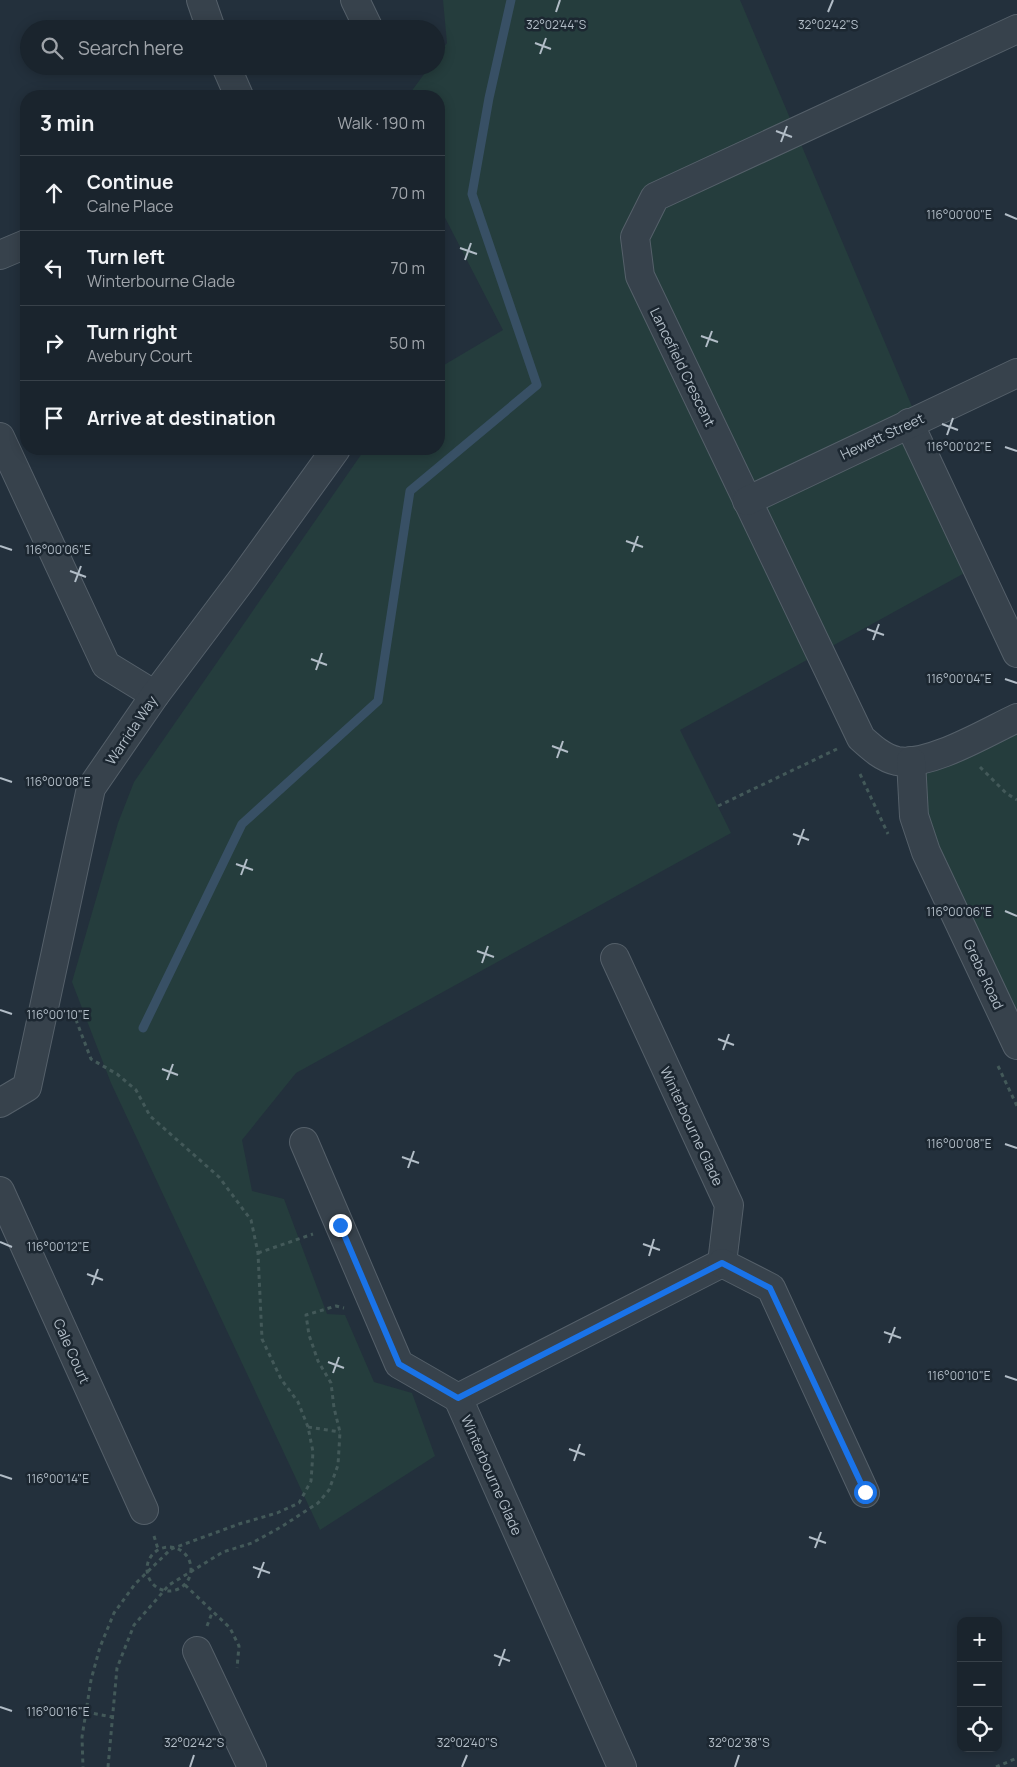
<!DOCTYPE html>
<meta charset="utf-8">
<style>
body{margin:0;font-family:Manrope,sans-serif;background:#273039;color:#f1f3f6}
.controls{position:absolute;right:15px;bottom:15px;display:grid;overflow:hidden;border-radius:10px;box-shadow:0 2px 12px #0003}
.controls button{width:45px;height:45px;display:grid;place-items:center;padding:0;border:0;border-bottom:1px solid #384149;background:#1a242d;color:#f1f3f6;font:25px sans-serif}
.stop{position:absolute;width:15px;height:15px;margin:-11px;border:4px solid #1a73e8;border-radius:50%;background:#fff}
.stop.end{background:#1a73e8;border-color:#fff;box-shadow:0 1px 5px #0008}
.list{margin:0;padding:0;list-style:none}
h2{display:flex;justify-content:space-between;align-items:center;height:65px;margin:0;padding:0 20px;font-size:21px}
h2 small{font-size:16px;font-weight:400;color:#9fa4aa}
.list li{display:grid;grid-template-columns:32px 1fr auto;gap:15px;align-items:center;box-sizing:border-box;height:75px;padding:0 20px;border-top:1px solid #384149}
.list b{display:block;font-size:19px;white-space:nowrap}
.list p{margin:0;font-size:16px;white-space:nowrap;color:#9fa4aa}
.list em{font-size:16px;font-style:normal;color:#9fa4aa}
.icon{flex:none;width:28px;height:28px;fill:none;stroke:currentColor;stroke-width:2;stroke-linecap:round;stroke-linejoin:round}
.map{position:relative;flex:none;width:1017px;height:1767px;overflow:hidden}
.search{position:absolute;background:#1a242d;box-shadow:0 2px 12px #0003;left:20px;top:20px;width:425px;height:55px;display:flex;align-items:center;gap:12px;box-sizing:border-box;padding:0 18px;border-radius:28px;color:#9fa4aa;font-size:19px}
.panel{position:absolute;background:#1a242d;box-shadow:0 2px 12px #0003;left:20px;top:90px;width:425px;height:365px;border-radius:20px}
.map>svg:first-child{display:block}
.park{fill:#253d3d}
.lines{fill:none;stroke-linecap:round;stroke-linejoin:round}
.stream{stroke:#385065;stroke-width:9}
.minor-casing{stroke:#55606a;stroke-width:30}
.path{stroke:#435959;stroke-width:3;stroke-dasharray:4 4;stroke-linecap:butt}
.minor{stroke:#37424c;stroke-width:28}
.route{stroke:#1a73e8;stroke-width:6}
.ticks{fill:none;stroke:#b2bdc7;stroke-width:2}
.labels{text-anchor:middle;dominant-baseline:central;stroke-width:5;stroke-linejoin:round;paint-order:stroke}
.street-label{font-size:14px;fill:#b2bdc7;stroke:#1c2731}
.ticks-label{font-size:12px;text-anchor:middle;fill:#b2bdc7;stroke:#1c2731;stroke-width:5;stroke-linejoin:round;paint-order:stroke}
</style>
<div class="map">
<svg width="1017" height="1767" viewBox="0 0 1017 1767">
<rect width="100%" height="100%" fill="#23303c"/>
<!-- park -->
<g class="park">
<polygon points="443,0 740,0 979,565 680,730 731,833 296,1073 242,1140 252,1191 284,1199 327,1314 345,1315 374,1382 412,1393 435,1456 320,1530 111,1083 72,982 118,823 134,782 365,449 439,449 439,368 503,330 439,206 439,96 408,96 430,66 436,66 436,58 447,43"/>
<polygon points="1017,715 1017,1044 913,801 911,761"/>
</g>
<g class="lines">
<!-- stream -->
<polyline class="stream" points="143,1028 242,824 378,701 410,491 537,385 472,194 489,98 511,0"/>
<defs>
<g id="minor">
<polyline points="201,0 211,29"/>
<polyline points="355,0 369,29"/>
<path d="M1017,29L655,197L635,237L640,276L861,738C872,748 883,758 897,761C929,767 987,732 1017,718"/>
<polyline points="226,66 239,96"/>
<polyline points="0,255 26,244"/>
<polyline points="909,423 1017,653"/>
<polyline points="0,437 106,665 155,695"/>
<polyline points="747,501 1017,373"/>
<polyline points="911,761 914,816 926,852 1017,1045"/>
<polyline points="615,958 729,1205 722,1263 458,1398 622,1767"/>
<polyline points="0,1103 27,1087 91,788 155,695 243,578 336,449"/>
<polyline points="304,1142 399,1364 458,1398"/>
<polyline points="0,1191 144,1510"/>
<polyline points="722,1263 771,1288 865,1493"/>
<polyline points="197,1651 252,1767"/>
</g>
</defs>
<!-- minor casing -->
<use href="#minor" class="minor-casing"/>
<!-- path -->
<g class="path">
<polyline points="980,767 1006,793 1017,800"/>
<polyline points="860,774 888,834"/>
<polyline points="718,806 837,749"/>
<polyline points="73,1012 91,1059 117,1074 136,1090 150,1116 219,1177 251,1220 258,1253 262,1339 281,1379 298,1402 308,1427 313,1452 311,1481 299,1503 277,1513 239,1524 171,1549 135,1584 114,1613 100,1647 91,1680 82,1737 83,1767"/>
<polyline points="998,1066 1017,1106"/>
<polyline points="258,1253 313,1234"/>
<polyline points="308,1427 340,1432"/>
<polyline points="154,1536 158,1549"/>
<circle cx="169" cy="1569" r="22"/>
<polyline points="185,1585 230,1628 239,1646 237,1668"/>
<polyline points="207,1626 212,1613"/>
<polyline points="86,1712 112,1717"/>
<polyline points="108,1767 117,1668 134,1625 169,1585 223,1552 252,1543 281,1527 318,1503 329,1490 338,1465 340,1432 334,1408 331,1383 318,1361 309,1335 306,1315 336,1306 344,1308"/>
<polyline points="996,1767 1017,1758"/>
</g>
<!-- minor -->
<use href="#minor" class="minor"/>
</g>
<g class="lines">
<!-- route -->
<polyline class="route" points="340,1225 399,1364 458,1398 722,1263 770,1288 865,1492"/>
</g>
<!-- ticks -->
<path class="ticks" d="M556,12L560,0M828,12L833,0M535,43L551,49M540,54L546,38M776,131L792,137M781,142L787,126M1005,214L1017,219M460,248L477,254M465,260L471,243M701,336L718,342M706,347L712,331M942,424L958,430M947,435L953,418M1005,447L1017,451M626,541L643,547M0,546L12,550M632,552L638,536M70,571L86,577M75,582L81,566M867,629L884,635M873,640L879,624M311,659L327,665M316,670L322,653M1005,679L1017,683M552,746L568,752M557,758L563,741M0,778L12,782M793,834L809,840M798,845L804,829M236,864L253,870M241,875L247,859M1005,911L1017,916M477,951L494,957M482,963L488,946M0,1010L12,1014M718,1039L734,1045M723,1050L729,1034M162,1069L178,1075M167,1080L173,1064M1005,1144L1017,1148M402,1157L419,1163M408,1168L414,1151M0,1242L12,1247M643,1244L660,1250M649,1256L654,1239M87,1274L103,1280M92,1285L98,1269M884,1332L901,1338M889,1343L895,1327M328,1362L344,1368M333,1373L339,1357M1005,1376L1017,1380M569,1449L585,1455M574,1461L580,1444M0,1475L12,1479M809,1537L826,1543M815,1548L821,1532M253,1567L270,1573M258,1578L264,1562M494,1655L510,1661M499,1666L505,1649M0,1707L12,1711M190,1767L194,1755M462,1767L467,1755M735,1767L739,1755"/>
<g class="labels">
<!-- street labels -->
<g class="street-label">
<text transform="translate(683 367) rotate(64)">Lancefield Crescent</text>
<text transform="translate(882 436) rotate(-25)">Hewett Street</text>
<text transform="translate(131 730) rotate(-56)">Warrida Way</text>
<text transform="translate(984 974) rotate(65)">Grebe Road</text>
<text transform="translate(692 1126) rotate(65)">Winterbourne Glade</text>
<text transform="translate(72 1351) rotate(66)">Cale Court</text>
<text transform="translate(492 1475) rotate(66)">Winterbourne Glade</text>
</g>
</g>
<g class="ticks-label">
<text x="556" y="29">32°02'44"S</text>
<text x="828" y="29">32°02'42"S</text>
<text x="959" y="219">116°00'00"E</text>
<text x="959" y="451">116°00'02"E</text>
<text x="58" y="554">116°00'06"E</text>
<text x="959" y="683">116°00'04"E</text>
<text x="58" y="786">116°00'08"E</text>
<text x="959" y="916">116°00'06"E</text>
<text x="58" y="1019">116°00'10"E</text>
<text x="959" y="1148">116°00'08"E</text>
<text x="58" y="1251">116°00'12"E</text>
<text x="959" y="1380">116°00'10"E</text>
<text x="58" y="1483">116°00'14"E</text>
<text x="58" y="1716">116°00'16"E</text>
<text x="194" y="1747">32°02'42"S</text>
<text x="467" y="1747">32°02'40"S</text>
<text x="739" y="1747">32°02'38"S</text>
</g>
</svg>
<div class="controls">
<button>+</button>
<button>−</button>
<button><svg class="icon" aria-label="locate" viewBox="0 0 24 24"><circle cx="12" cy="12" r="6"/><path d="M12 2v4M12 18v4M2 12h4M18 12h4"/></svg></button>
</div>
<div class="stop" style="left:865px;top:1492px"></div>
<div class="stop end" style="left:340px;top:1225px"></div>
<div class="search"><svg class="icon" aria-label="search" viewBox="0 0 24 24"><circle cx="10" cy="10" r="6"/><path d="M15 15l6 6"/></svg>Search here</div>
<section class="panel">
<h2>3 min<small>Walk · 190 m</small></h2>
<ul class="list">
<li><svg class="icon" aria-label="ahead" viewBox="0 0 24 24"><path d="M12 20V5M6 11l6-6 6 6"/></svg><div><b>Continue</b><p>Calne Place</p></div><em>70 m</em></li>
<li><svg class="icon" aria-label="left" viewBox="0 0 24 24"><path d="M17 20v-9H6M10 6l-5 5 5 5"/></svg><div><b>Turn left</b><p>Winterbourne Glade</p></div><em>70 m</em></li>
<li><svg class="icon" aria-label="right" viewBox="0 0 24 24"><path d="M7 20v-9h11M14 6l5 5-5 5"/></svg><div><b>Turn right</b><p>Avebury Court</p></div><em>50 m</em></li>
<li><svg class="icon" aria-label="arrive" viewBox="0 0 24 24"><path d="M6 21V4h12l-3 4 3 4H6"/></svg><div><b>Arrive at destination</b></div></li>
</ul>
</section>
</div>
